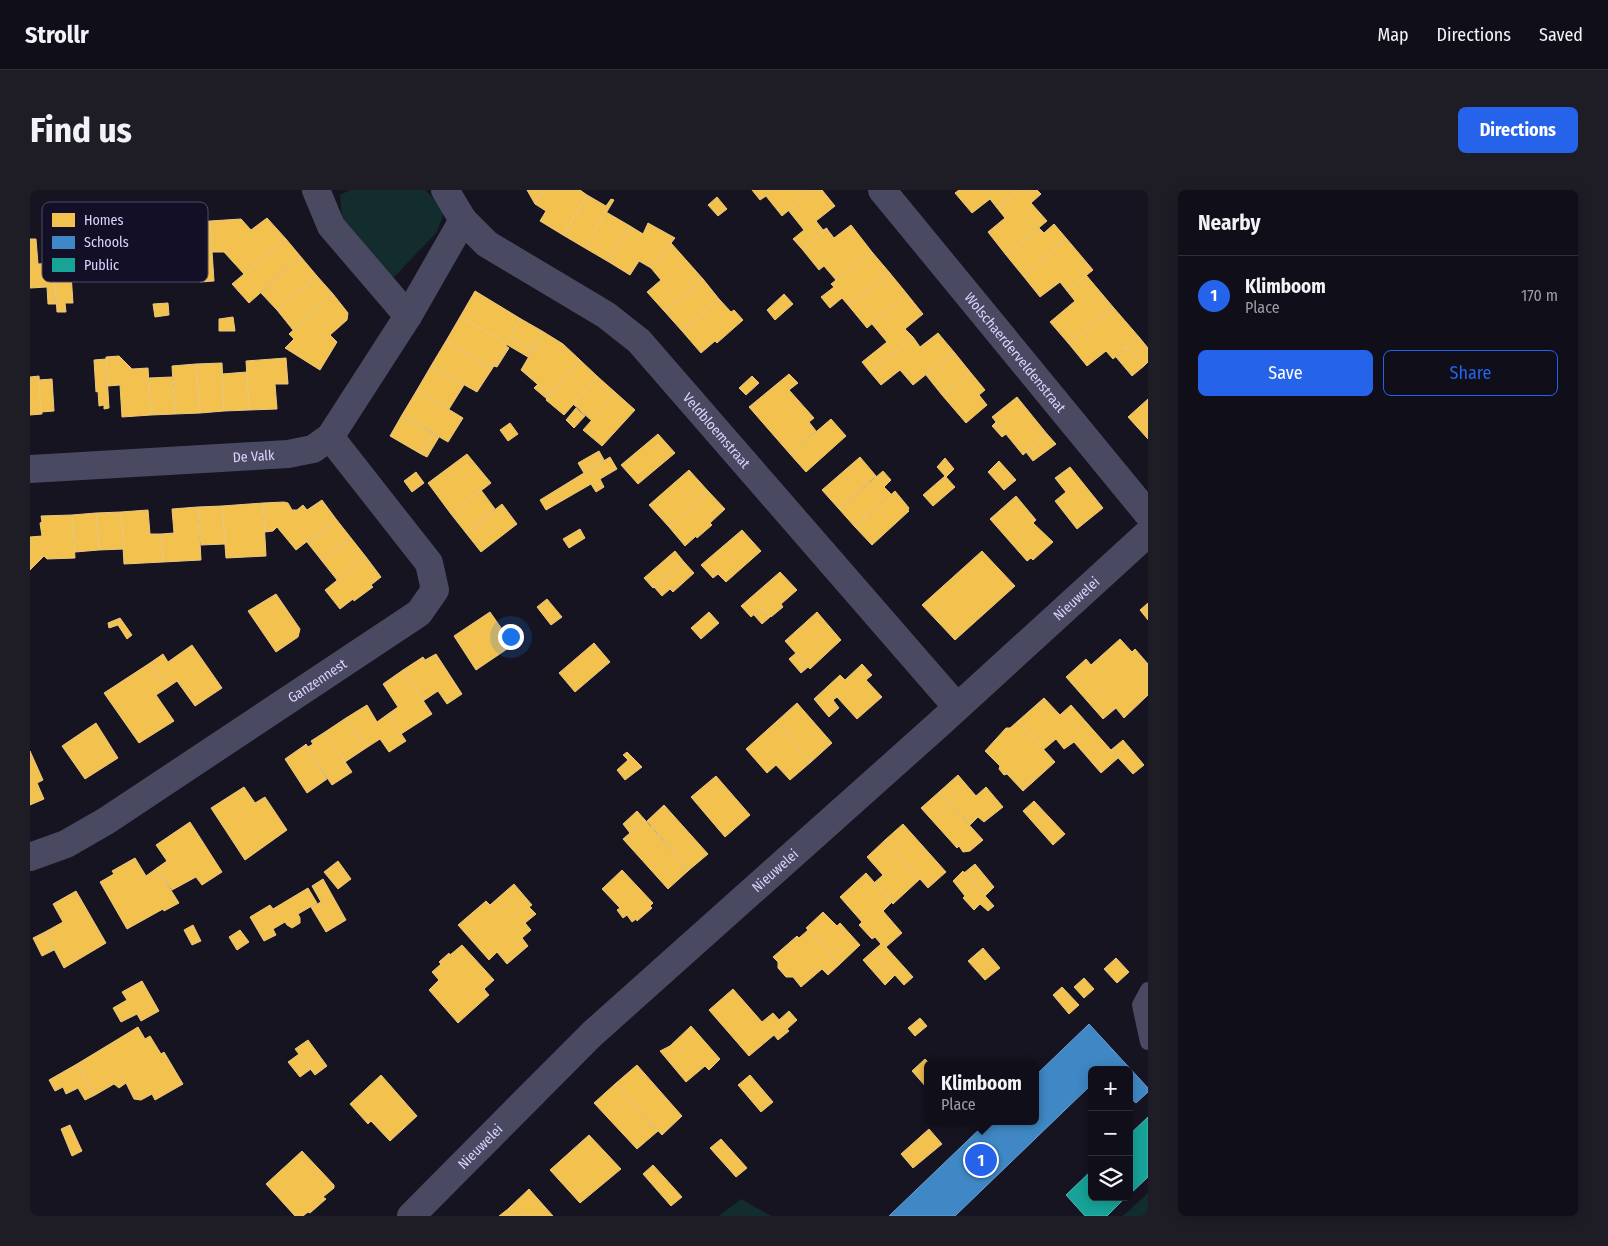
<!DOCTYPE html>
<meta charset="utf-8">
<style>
body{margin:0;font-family:"Fira Sans Condensed",sans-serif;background:#1e1d26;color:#f1f3f6}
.controls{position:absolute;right:15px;bottom:15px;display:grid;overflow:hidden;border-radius:8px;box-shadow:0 2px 12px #0003}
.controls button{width:45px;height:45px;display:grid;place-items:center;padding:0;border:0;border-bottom:1px solid #302f38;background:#100f19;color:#f1f3f6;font:25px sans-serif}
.you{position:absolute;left:480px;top:446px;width:18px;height:18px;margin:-12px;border:4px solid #fff;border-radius:50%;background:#1a73e8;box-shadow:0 0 0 8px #1a73e833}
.badge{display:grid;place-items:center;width:32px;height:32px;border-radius:50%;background:#2563eb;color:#fff;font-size:16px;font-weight:700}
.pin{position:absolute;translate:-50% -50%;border:2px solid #fff;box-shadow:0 1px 5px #0006}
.popup{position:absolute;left:894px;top:870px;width:115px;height:65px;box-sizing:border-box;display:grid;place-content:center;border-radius:8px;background:#100f19;filter:drop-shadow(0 1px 4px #0005);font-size:16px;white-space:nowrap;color:#9c9ca2}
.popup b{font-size:19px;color:#f1f3f6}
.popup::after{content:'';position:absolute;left:50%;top:100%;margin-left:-10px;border:10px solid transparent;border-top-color:#100f19}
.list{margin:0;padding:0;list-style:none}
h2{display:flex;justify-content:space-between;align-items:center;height:65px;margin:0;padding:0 20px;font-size:21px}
h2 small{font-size:16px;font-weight:400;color:#9c9ca2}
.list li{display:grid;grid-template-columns:32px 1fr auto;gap:15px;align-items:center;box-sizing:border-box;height:80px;padding:0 20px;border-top:1px solid #302f38}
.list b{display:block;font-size:19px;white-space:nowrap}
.list p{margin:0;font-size:16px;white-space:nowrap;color:#9c9ca2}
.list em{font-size:16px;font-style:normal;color:#9c9ca2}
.actions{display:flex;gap:10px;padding:15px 20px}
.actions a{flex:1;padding:11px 0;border:1px solid #2563eb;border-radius:8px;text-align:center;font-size:18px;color:#2563eb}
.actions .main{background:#2563eb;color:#fff}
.icon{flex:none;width:28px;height:28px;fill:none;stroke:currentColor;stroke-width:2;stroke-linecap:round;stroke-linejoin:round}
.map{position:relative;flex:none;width:1118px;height:1026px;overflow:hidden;border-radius:8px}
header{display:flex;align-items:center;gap:30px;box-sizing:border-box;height:70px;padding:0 25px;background:#100f19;border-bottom:1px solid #302f38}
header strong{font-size:24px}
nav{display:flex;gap:28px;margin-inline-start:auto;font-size:18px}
.intro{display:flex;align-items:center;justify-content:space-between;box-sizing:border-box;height:120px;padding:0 30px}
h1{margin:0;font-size:35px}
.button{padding:12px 22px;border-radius:8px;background:#2563eb;color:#fff;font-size:18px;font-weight:700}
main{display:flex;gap:30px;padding:0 30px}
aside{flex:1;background:#100f19;border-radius:8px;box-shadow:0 2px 12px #0003}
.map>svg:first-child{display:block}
.green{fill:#132c2d}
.homes{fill:#f2c14e;stroke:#eac783}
.schools{fill:#3f88c5;stroke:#6d9fd6}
.public{fill:#17a398;stroke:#51b2b7}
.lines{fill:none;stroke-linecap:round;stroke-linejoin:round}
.lane{stroke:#4a4962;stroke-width:16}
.street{stroke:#4a4962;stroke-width:28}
.labels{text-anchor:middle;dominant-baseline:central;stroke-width:5;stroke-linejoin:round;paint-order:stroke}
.street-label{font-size:14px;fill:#d9d4ff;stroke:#130f26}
.key{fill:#130f26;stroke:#4e4a67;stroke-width:1}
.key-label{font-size:14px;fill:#d9d4ff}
</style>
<header>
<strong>Strollr</strong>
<nav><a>Map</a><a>Directions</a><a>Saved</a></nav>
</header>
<div class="intro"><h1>Find us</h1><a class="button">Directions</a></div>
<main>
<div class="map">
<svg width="1118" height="1026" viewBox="0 0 1118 1026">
<rect width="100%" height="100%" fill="#161421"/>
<!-- green -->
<g class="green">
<polygon points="320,0 396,0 414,22 407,42 364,87 354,83 312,28 310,5"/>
<polygon points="1118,1003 1118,1026 1093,1026"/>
<polygon points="711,1009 738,1024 741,1026 689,1026"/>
</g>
<!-- homes -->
<g class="homes">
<polygon points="497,0 514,0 505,14"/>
<polygon points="514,0 550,0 557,5 533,45 510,31 516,21 505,14"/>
<polygon points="722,0 783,0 752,26 736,6 730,10"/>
<polygon points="783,0 792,0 805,16 786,31 793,40 797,38 797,39 772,59 763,49 774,40 758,20"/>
<polygon points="929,0 989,0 967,18 960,9 942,23 925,3"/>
<polygon points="989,0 1007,0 1011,4 1001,13 1017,31 976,65 958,42 975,28 967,18"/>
<polygon points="557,5 576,16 581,9 584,10 555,58 533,45"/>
<polygon points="687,7 697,19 688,26 678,15"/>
<polygon points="576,22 600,36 579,72 555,58"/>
<polygon points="237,28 256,49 214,84 194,62 182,62 180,31 211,29 221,40"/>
<polygon points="180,31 184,91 170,92 169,82 143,83 139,33"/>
<polygon points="139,33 141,70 117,72 115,34"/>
<polygon points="618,33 645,48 621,78 609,71 600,85 579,72 600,36 613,44"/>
<polygon points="115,34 117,80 93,81 90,36"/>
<polygon points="1024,34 1036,48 994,87 976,65 1009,38 1014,43"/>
<polygon points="821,35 842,62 806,90 794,76 789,80 772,59 797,39 804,48"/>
<polygon points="90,36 92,73 65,75 62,37"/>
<polygon points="62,37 65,82 41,84 43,113 35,113 36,122 27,122 24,73 39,72 37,39"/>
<polygon points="1036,48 1063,80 1037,101 1030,92 1010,107 994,87"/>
<polygon points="0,49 6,49 8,74 24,73 26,114 18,114 17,97 0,98"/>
<polygon points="256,49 271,67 219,113 202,94"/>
<polygon points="641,53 673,89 635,122 617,102 631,90 621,78"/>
<polygon points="842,62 859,82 818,115 812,108 800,118 791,107 804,97 801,94"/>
<polygon points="271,67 287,86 247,120 231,103"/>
<polygon points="859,82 877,104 837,138 818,115"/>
<polygon points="1056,85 1083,117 1039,154 1020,132 1045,111 1037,101"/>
<polygon points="287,86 303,104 263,140 247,120"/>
<polygon points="673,89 689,109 652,141 635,122"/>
<polygon points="445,101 491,129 480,146 502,160 498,167 430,127"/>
<polygon points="303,104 318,123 317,130 300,145 307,152 290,180 255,158 264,149 259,144"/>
<polygon points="754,104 763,114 745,130 737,120"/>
<polygon points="877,104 893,124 875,139 883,147 840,182 832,172 857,152 842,134"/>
<polygon points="689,109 701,122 704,120 713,130 687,153 685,151 671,163 652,141"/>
<polygon points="138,113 139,125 125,127 123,114"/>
<polygon points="1083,117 1109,147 1083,169 1076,161 1057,176 1039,154"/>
<polygon points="203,127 205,141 189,141 189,129"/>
<polygon points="430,127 477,154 462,179 416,151"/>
<polygon points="491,129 512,141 510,143 512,144 502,160 480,146"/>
<polygon points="512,141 533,154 550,170 520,205 491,180 512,144 510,143"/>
<polygon points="908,143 924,162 883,195 870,180 851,195 840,182 883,147 890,157"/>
<polygon points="1109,147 1118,158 1118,172 1114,176 1097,157"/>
<polygon points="416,151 462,179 447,202 401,176"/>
<polygon points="476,156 479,158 467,177 464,176"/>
<polygon points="1097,157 1114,176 1102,186 1086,167"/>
<polygon points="924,162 941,183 912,205 896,185"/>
<polygon points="89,166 102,179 118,178 121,225 92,227 90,195 78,196 76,169 76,167"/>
<polygon points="256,168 258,194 245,194 247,219 219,220 216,171"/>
<polygon points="76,169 79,218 74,219 74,215 69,216 68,201 66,202 64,170"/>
<polygon points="550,170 568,187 534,225 516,210"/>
<polygon points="192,173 194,221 170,223 166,174"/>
<polygon points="166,174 170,223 145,224 142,176"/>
<polygon points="401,176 434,195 419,219 387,200"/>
<polygon points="217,182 219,220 194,221 192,184"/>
<polygon points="941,183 955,200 949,205 957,215 936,233 912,205"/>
<polygon points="759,184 768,193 759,200 784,228 779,232 786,241 760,264 719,217"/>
<polygon points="9,186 12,224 0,225 0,187"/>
<polygon points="722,186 729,193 716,205 709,198"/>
<polygon points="142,187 145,224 121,225 119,188"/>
<polygon points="568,187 586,203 562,231 543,214"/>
<polygon points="22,189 24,221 11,222 9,190"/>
<polygon points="508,194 520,205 517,209 504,198"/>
<polygon points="387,200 433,228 418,252 372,225"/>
<polygon points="586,203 605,220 572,256 553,240"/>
<polygon points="987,207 1017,244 993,265 962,227"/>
<polygon points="1118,209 1118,249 1098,227"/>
<polygon points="546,218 555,226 544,238 536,230"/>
<polygon points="372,225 403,244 391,264 360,246"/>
<polygon points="801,229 816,246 776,282 760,264"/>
<polygon points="966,232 976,244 972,247 962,236"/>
<polygon points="480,233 488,244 478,251 470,240"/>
<polygon points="403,244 409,247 397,267 391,264"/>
<polygon points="628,244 645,263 608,294 591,275"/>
<polygon points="1017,244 1026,254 1003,271 996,262"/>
<polygon points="569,261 574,270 554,283 548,273"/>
<polygon points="437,264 461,293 421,324 398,293"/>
<polygon points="580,267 587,279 570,289 574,297 566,302 561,294 516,320 510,310"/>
<polygon points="830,267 846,286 809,319 792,300"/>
<polygon points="915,268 924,279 916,287 907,277"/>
<polygon points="969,271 986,290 974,300 958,282"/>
<polygon points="1040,277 1073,318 1047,339 1025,311 1036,302 1025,288"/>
<polygon points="659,280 678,301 639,337 619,315"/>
<polygon points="853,281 861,290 854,297 861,304 825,337 809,319"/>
<polygon points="386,282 394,293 382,302 374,291"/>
<polygon points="915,286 925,297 903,316 893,305"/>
<polygon points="451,300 465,319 436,343 421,324"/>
<polygon points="678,301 695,319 680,333 682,335 667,348 666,346 655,356 639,337"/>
<polygon points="865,301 879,318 878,320 879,321 842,355 825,337"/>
<polygon points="986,306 1006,330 1003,333 1023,352 1003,370 1001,368 997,371 960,329"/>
<polygon points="292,310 306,329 266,360 247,337 243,341 235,342 233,313 254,312 258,313 262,320 267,320 273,315 277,320"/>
<polygon points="233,313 236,366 196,368 192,316"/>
<polygon points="472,314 487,334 451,362 436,343"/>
<polygon points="192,316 195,354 171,355 168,317"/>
<polygon points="168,317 171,370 133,372 131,344 144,343 142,319"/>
<polygon points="118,320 120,344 131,344 133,372 94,374 91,322"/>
<polygon points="91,322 94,359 69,360 66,323"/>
<polygon points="66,323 69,360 45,362 42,325"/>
<polygon points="42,325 45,368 17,369 14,366 0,380 0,347 12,346 10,333 12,332 11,326"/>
<polygon points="306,329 321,348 292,371 277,352"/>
<polygon points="550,339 555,348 539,358 533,349"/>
<polygon points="712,340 731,361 696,392 688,384 683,388 671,375"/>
<polygon points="321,348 336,367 307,390 292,371"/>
<polygon points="645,361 654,372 623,398 614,388"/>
<polygon points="952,361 985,396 925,450 892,415"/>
<polygon points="336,367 351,387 341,395 343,397 324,411 323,409 310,419 295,400"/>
<polygon points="654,372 664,383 643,402 640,399 632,406 624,397"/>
<polygon points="750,382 767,400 751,414 753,417 741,427 732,418 721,427 711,416"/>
<polygon points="246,404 270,439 268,447 246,462 218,421"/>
<polygon points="517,409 532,427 521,435 507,417"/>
<polygon points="1118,413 1118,430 1110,420"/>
<polygon points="732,418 740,427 732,434 724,425"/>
<polygon points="460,422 483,455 446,480 424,446"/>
<polygon points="679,422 689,433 671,449 661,438"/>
<polygon points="787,422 811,450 780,479 755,451"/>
<polygon points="90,428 102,445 97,449 88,435 79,438 78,433"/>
<polygon points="1090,449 1102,462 1105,459 1118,474 1118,505 1094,528 1086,518 1073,529 1036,487 1056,469 1061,475"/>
<polygon points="564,453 580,472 545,502 529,483"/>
<polygon points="162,455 192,498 165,516 147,491 137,498 120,473 133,464 138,472"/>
<polygon points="766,463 778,477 771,483 759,469"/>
<polygon points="406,464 432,504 417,514 408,501 393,511 373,480 393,467 395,470"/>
<polygon points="120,473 137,498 126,505 144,531 109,553 74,503"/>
<polygon points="832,474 842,485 836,490 852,507 827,529 807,507 803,510 809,518 799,527 784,509 810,485 815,490"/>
<polygon points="373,480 402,524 371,544 358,524 368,517 353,494"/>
<polygon points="1014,508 1030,525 1041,515 1088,568 1071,583 1044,552 1034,559 1026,549 1013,560 988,531"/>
<polygon points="767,513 802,553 781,572 746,532"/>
<polygon points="337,515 347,532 358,524 376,551 359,562 350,549 336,558 316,528"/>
<polygon points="316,528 336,558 315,572 295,542"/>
<polygon points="988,531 1025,572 993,601 977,584 974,585 969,579 970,576 955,561 976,538 980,538"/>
<polygon points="746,532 781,572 760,590 746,575 737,583 716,559"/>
<polygon points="66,533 88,568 55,589 32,556"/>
<polygon points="295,542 322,582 302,595 275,555 276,554 278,557 283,554 281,551"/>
<polygon points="1093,550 1114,575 1103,584 1081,560"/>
<polygon points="275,555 297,589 277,603 255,569"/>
<polygon points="0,561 13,590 7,593 14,609 0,615"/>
<polygon points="597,562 612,577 595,590 587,580 598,570 593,565"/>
<polygon points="928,585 946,606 956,597 973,617 954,632 948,627 940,635 909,602"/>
<polygon points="686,586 720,625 695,647 661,607"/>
<polygon points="214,597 225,613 235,607 257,640 215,670 181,618"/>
<polygon points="909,602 953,650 940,661 933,662 929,656 927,658 891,618"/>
<polygon points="1004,611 1035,644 1023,655 993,621"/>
<polygon points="634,615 678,664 659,680 617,631"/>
<polygon points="607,621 615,630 600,643 593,634"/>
<polygon points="615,630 659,680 638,699 593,649"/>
<polygon points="160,632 192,682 172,695 166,687 142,700 127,678 137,671 126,655"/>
<polygon points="873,634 916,682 898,698 855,650"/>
<polygon points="855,650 890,689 863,714 844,693 853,685 837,667"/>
<polygon points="105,668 116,686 127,678 149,713 134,721 133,719 97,739 70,692 84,684 82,681"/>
<polygon points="308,671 321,689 308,699 294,682"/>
<polygon points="945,674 964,697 955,706 934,683"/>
<polygon points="592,680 623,713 620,716 622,718 607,731 606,729 602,732 597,725 593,728 587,720 590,718 572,699"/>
<polygon points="933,681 964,716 958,721 950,714 944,720 933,708 935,706 923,691"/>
<polygon points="836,683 862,712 853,721 872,743 856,757 883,787 874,795 843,761 851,754 845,747 842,749 829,735 832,732 810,707"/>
<polygon points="293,689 316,730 296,742 281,717 291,712 282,696"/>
<polygon points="484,694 502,715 499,717 506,724 495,733 501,740 492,748 498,756 477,774 467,762 459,770 428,735 456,711 460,715"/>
<polygon points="278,698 287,713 268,724 270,728 270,733 262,738 257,735 255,732 243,739 246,745 234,751 220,727 240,715 243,719"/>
<polygon points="46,701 76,753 34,778 15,742 33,732 23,714"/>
<polygon points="793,722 807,736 810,733 830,755 810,774 776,738"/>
<polygon points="163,735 171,751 162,755 154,740"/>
<polygon points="210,740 219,752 207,760 199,747"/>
<polygon points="778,740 810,774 798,785 792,779 771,797 763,787 756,787 748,778 748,772 743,767 767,746 769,748"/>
<polygon points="15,742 24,760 12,766 3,748"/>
<polygon points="432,755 464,790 454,799 459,805 428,833 399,800 409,790 402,782 411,774 409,772 419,763 420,765"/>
<polygon points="953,758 970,778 955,790 938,771"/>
<polygon points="843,761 865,785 855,795 833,770"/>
<polygon points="1086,768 1099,782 1087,793 1074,779"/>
<polygon points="1054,788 1064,799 1054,808 1044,797"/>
<polygon points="112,791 129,821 111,831 107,824 91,832 83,818 97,810 92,802"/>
<polygon points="1032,797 1049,815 1039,824 1023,805"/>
<polygon points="703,799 732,832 743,823 759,841 748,850 744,845 719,866 679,820"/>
<polygon points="759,821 767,830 757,839 749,830"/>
<polygon points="890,828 897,836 885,846 878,838"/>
<polygon points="661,836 690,869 679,880 675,876 656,892 630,861 640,856"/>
<polygon points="108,837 115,849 120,846 131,864 134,862 153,894 125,910 122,904 111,910 104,909 96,893 89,898 84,894 65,905 47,874"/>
<polygon points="278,850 297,876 285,885 265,859"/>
<polygon points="269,864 281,879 270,887 258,872"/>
<polygon points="895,869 900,874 897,874 897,898 882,881"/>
<polygon points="47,874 65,905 55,910 48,898 36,904 33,897 25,901 19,890"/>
<polygon points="607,875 652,926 632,945 585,894"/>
<polygon points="351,885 387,926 360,951 341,931 338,934 320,914"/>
<polygon points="720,885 743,912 731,922 708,895"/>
<polygon points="585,894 628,941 607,959 564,913"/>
<polygon points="40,935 52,961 42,966 31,939"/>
<polygon points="899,939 912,954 883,978 871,964"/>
<polygon points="559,945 591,979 550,1013 520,980"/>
<polygon points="691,949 717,978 706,987 680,958"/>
<polygon points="272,961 304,995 304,998 293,1007 296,1009 280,1023 278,1022 273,1026 265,1026 236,994"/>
<polygon points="623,975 652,1007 641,1016 613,984"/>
<polygon points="499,999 523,1026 484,1026 478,1019"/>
<polygon points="478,1019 484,1026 469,1026"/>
</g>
<!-- schools -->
<polygon class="schools" points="1059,834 1118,898 1118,902 1106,913 1099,907 1099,880 1062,880 1062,894 925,1026 859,1026 958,931 1005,931 1005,886"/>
<!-- public -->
<g class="public">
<polygon points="1118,927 1118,987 1099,1005 1099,945"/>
<polygon points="1062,980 1062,1007 1096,1007 1077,1026 1055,1026 1036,1005"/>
</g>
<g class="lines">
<!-- lane -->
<polyline class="lane" points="1118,800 1110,815 1118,852"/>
<!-- street -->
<g class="street">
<path id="s1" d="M415,0L433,30L457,54L576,125L609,151L927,517"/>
<path id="s2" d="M852,0L1118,324"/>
<polyline points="378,126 433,30"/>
<path id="s3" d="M0,279L258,264L283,259L300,247L378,126L301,36L286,0"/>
<path id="s4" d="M0,667L36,654L76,631L389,423L405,400L399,373L300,247"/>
<path id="s5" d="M381,1026L562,844L909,534L1118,343"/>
</g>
</g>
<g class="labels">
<!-- street labels -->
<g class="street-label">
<text stroke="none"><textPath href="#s2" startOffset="210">Wolschaerderveldenstraat</textPath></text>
<text stroke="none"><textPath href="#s1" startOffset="368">Veldbloemstraat</textPath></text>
<text stroke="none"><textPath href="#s3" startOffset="224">De Valk</textPath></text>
<text stroke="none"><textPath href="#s5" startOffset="908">Nieuwelei</textPath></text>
<text stroke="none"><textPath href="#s4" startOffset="338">Ganzennest</textPath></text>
<text stroke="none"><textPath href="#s5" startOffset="502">Nieuwelei</textPath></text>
<text stroke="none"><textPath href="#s5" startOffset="98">Nieuwelei</textPath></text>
</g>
</g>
<!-- legend -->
<rect x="12" y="12" width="166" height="80" rx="8" class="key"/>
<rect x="22" y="23" width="23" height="14" fill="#f2c14e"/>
<rect x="22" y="46" width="23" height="13" fill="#3f88c5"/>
<rect x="22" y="68" width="23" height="14" fill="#17a398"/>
<g class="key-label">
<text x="54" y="35">Homes</text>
<text x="54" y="57">Schools</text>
<text x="54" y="80">Public</text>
</g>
</svg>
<div class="controls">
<button>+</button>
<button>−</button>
<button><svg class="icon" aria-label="layers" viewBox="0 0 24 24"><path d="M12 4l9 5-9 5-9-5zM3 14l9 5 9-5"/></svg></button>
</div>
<div class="you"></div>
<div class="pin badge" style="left:951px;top:970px">1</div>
<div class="popup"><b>Klimboom</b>Place</div>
</div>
<aside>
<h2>Nearby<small></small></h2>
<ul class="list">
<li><span class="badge">1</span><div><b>Klimboom</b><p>Place</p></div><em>170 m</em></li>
</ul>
<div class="actions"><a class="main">Save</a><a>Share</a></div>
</aside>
</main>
